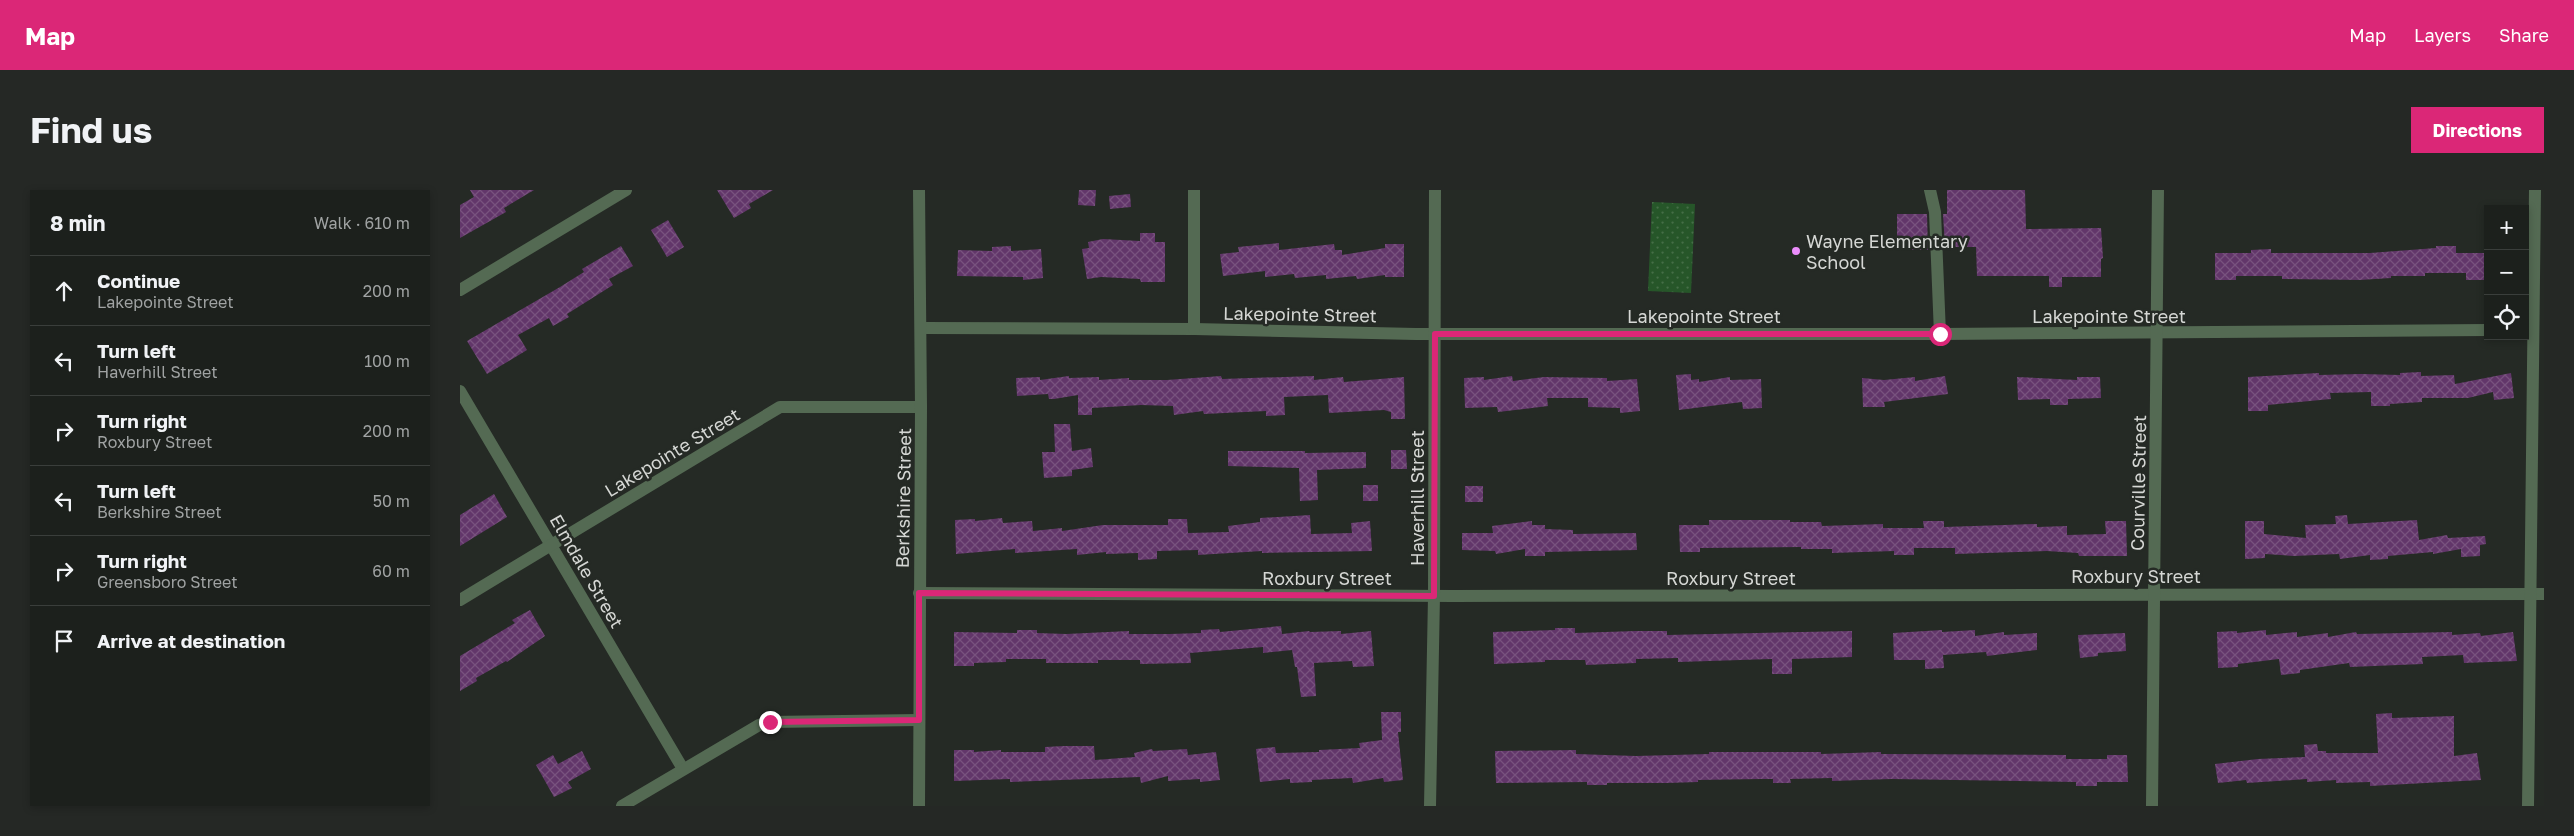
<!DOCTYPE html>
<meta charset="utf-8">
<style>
body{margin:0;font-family:"Golos Text",sans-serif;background:#252825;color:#f1f3f6}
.controls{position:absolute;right:15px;top:15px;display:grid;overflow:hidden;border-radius:0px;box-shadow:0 2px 8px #0003}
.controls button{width:45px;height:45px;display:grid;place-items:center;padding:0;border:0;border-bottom:1px solid #3a3e3b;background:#1c201c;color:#f1f3f6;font:25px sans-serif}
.stop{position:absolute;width:15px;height:15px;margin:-11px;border:4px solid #db2777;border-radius:50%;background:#fff}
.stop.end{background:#db2777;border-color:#fff;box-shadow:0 1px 5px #0008}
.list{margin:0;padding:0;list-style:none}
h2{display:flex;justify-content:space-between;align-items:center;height:65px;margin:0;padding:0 20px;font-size:21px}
h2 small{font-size:16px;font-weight:400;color:#a0a3a3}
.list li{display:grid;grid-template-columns:32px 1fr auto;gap:15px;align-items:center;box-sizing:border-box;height:70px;padding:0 20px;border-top:1px solid #3a3e3b}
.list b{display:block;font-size:19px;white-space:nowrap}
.list p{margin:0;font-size:16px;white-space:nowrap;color:#a0a3a3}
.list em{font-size:16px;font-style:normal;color:#a0a3a3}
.icon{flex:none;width:28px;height:28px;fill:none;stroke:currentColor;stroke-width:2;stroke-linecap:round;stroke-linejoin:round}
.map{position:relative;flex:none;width:2084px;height:616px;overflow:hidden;border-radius:0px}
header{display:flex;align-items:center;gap:30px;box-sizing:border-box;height:70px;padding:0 25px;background:#db2777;color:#fff}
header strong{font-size:24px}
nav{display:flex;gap:28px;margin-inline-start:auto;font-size:18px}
.intro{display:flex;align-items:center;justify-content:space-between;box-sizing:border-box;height:120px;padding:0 30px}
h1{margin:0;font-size:35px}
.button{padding:12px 22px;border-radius:0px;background:#db2777;color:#fff;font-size:18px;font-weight:700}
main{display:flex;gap:30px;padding:0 30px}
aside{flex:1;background:#1c201c;border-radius:0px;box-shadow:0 2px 8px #0003}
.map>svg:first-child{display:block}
.park{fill:url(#park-dots)}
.building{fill:url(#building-cross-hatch)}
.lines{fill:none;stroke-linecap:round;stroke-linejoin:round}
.minor{stroke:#546a53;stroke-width:12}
.route{stroke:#db2777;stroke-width:6}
.poi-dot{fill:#eb8dfb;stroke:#252a25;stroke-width:2}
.labels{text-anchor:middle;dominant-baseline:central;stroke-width:5;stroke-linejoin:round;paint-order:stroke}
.poi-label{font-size:18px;fill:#d5d7d4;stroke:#252a25;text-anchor:start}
.street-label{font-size:18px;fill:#d5d7d4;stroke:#252a25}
</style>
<header>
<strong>Map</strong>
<nav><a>Map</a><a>Layers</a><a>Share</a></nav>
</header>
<div class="intro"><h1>Find us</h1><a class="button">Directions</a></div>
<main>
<aside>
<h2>8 min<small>Walk · 610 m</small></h2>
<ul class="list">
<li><svg class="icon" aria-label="ahead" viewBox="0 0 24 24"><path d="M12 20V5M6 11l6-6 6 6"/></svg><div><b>Continue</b><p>Lakepointe Street</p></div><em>200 m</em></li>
<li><svg class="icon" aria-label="left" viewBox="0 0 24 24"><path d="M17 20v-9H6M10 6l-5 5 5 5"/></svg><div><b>Turn left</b><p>Haverhill Street</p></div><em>100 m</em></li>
<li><svg class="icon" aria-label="right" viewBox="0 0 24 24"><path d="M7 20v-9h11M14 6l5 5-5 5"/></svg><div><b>Turn right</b><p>Roxbury Street</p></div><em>200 m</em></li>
<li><svg class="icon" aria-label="left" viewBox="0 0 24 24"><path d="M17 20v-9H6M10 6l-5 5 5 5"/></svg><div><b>Turn left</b><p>Berkshire Street</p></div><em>50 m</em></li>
<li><svg class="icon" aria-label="right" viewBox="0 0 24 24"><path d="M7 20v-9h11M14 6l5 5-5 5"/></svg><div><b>Turn right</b><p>Greensboro Street</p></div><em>60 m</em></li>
<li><svg class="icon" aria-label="arrive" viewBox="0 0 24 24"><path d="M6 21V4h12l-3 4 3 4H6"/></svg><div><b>Arrive at destination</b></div></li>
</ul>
</aside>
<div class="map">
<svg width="2084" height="616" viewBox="0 0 2084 616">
<defs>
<pattern id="park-dots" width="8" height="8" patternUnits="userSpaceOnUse" patternTransform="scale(1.25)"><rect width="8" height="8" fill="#265629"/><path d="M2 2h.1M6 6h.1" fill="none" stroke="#456e47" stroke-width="1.8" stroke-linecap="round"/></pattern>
<pattern id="building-cross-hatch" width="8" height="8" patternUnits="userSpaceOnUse" patternTransform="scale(1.25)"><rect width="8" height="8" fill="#62366a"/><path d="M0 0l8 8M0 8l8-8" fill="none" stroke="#78527e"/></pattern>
</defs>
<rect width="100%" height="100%" fill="#252a25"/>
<!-- park -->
<polygon class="park" points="1192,12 1235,14 1231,103 1188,101"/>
<!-- building -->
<g class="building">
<polygon points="10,0 74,0 44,18 46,22 0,48 0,15 14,7"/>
<polygon points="257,0 313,0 289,14 291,18 274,28"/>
<polygon points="619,0 636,0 635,16 618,15"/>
<polygon points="1487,0 1565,0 1566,39 1641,38 1643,68 1641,69 1641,87 1602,87 1602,97 1589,97 1589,86 1517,86 1516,57 1485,57 1483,24 1487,24"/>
<polygon points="670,4 671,17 650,19 649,6"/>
<polygon points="1437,24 1467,24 1468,60 1437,60"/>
<polygon points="208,30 224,57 207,67 191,40"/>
<polygon points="680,43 695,43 695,52 705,52 705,92 681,92 680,89 641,87 627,89 622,59 629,58 628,52 643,49 680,51"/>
<polygon points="819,53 819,60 874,54 875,60 882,60 882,65 925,58 925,54 944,54 944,87 925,87 925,85 897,89 896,86 866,89 866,85 835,88 834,84 805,87 805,81 763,86 760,64 779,62 778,57"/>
<polygon points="161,56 173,76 149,89 153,95 107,124 109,127 93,136 89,128 58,145 67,160 27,184 7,151 100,97 124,82 122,79"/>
<polygon points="551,56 551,61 581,59 583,88 563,90 563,87 497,86 498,60 532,61 532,57"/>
<polygon points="1976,56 1996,56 1996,63 2026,63 2026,90 2006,90 2006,83 1965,83 1965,86 1931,86 1931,88 1900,90 1822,89 1822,86 1776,86 1776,90 1755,90 1755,63 1791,63 1791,60 1811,59 1811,63 1910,63 1976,58"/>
<polygon points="1961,182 1961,186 1994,185 1995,194 2051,183 2054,208 2034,210 2033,202 2008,208 1962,208 1962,212 1930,214 1930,216 1911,216 1911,202 1870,203 1871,209 1808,215 1808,221 1788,221 1788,187 1859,183 1859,185 1901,184 1940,185 1940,183"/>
<polygon points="1231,184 1231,190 1239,189 1239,192 1270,187 1270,190 1301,189 1302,218 1283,219 1282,212 1219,220 1216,185"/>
<polygon points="609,186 609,188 639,187 639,190 669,188 669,190 707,190 761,186 762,189 854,186 854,190 883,187 884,192 944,187 945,229 931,229 931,222 924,220 869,223 868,205 824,207 825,225 806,226 806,221 744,224 743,221 714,225 713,216 681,215 632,218 632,225 618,225 618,205 594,209 589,209 588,204 557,206 556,188 580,187 580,190"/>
<polygon points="1052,186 1053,191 1084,187 1147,188 1147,191 1177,189 1180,221 1160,223 1160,218 1128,217 1128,208 1087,208 1088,216 1038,222 1037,217 1005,218 1004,188 1024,187 1024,190"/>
<polygon points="1485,186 1488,204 1424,212 1425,217 1403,217 1402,188 1424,190 1455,187 1455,191"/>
<polygon points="1557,187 1617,190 1617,187 1640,187 1641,208 1608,209 1608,215 1590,215 1590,209 1558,210"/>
<polygon points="594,234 610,234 612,261 631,258 633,277 612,280 612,286 584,288 582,262 595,262"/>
<polygon points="931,260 946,260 947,279 931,279"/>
<polygon points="768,261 845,261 845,263 906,262 906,278 857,280 858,310 840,311 839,278 768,276"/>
<rect x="903" y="295" width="15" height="16"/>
<rect x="1005" y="296" width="18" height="16"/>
<polygon points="34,304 47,327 0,356 0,325"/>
<polygon points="850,325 851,344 892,343 891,333 910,331 912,361 802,363 802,361 738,365 738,360 697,361 697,369 678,370 678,363 646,364 646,362 617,365 617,359 555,363 555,359 496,364 495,330 515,329 515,331 542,328 543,333 572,331 573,341 602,338 602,341 643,335 708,335 708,329 727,329 728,343 769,342 768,336 800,332 800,328"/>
<polygon points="1887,325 1888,334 1957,330 1959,350 1987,345 1988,348 2025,346 2026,354 2020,355 2020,366 2001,367 2001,359 1973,364 1973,362 1928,366 1928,369 1910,370 1910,365 1880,369 1879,364 1834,366 1805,364 1805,368 1785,369 1785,331 1804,331 1804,344 1846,348 1845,335 1876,334 1875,326"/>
<polygon points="1249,330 1330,330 1330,332 1361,332 1362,336 1423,334 1423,338 1464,338 1463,331 1484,331 1484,337 1577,334 1577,337 1607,336 1607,345 1646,344 1645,331 1666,331 1667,366 1619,366 1618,363 1587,361 1495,364 1495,358 1454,358 1454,365 1434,365 1434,361 1372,363 1372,359 1341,359 1341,357 1240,358 1240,362 1220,362 1219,335 1249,335"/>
<polygon points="1072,331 1072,335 1085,335 1085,339 1113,340 1113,344 1176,343 1177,360 1085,362 1085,366 1065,366 1065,359 1036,364 1035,361 1002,360 1002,343 1033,343 1032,336"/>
<polygon points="70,420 85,446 47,472 46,471 16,488 17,491 0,501 0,466 55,433 52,430"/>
<polygon points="821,436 822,444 849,441 850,442 881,441 881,444 911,441 914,476 893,477 892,471 854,473 856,506 841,507 837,477 835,477 832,460 803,463 803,457 730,463 731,473 680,474 680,470 638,470 638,473 586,473 586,469 546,469 546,472 514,473 514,476 494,476 494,442 557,443 557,440 577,440 577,443 606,444 669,441 669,444 710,444 741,443 741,440 759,439 760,442"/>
<polygon points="1095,438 1115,438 1115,443 1176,441 1207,441 1207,445 1392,441 1392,467 1332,469 1332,484 1312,484 1312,469 1218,472 1218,468 1176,469 1176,473 1126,475 1125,470 1085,470 1085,472 1034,474 1033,442 1095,440"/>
<polygon points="1482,440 1482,442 1515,440 1515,446 1544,442 1544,445 1577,443 1577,460 1527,466 1526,462 1483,465 1484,478 1465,479 1465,470 1434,470 1433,443"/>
<polygon points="1806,440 1806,445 1837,442 1837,447 1868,443 1868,447 1896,442 1897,444 1992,442 1992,445 2020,443 2021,446 2053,442 2057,471 2004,473 2003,465 1962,467 1963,474 1890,477 1889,473 1840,480 1840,483 1821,485 1819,469 1778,474 1778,477 1758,478 1757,442 1777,441 1777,443"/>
<polygon points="1665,443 1666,461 1638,463 1638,466 1620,468 1618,445"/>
<polygon points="921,522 941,522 941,542 938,542 943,590 924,592 923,588 893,593 892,588 852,590 852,592 830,593 830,589 800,592 796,559 815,557 816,563 859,562 859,560 900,558 899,553 922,550"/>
<polygon points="1932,523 1932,528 1994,526 1994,566 2017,563 2021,590 1910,596 1910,592 1876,593 1876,590 1847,592 1847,589 1787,593 1786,590 1758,593 1755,574 1798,569 1845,567 1844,555 1857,554 1858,561 1866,561 1866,563 1918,563 1916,524"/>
<polygon points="604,556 634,556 635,570 675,567 674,563 692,559 693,561 727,559 728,565 756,562 760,590 740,592 740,589 708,591 708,586 681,593 680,587 550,592 550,589 494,591 494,560 514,560 514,562 541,560 541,562 585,562 585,557"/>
<polygon points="1116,560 1116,564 1176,566 1249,564 1249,562 1361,562 1361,564 1421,562 1421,564 1606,565 1606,569 1647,569 1647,565 1667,565 1668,592 1637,592 1637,596 1616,596 1616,592 1432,589 1372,591 1372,588 1330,589 1331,593 1313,593 1313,589 1301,589 1238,590 1238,592 1207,593 1147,593 1147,595 1127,595 1127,592 1036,593 1035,561"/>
<polygon points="122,561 131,579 108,592 112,598 94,607 76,575 93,565 98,574"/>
</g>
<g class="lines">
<!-- minor -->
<g class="minor">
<polyline points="1470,0 1475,22 1480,144"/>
<polyline points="0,100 166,0"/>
<polyline points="461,138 734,139 956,144 1480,144 2028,140"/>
<polyline points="734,139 734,0"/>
<polyline points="0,201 223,579"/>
<polyline points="459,403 994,406 2084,404"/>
<polyline points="0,410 320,217 461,217"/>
<polyline points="162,616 299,535 309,532 459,530"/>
<polyline points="459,616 461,217 459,0"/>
<polyline points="970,616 974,406 975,0"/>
<polyline points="1692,616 1698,0"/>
<polyline points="2068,616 2075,0"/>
</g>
</g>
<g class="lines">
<!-- route -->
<polyline class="route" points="310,532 459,530 459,403 974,406 975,144 1480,144"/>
</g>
<!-- markers -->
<circle class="poi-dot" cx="1336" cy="61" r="5"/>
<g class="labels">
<!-- poi labels -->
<g class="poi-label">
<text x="1346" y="51">Wayne Elementary<tspan x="1346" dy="21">School</tspan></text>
</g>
<!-- street labels -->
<g class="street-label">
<text transform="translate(840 124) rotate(1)">Lakepointe Street</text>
<text x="1244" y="126">Lakepointe Street</text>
<text x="1649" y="126">Lakepointe Street</text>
<text transform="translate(212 262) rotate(-31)">Lakepointe Street</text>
<text transform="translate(1678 293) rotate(-89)">Courville Street</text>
<text transform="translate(443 308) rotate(-89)">Berkshire Street</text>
<text transform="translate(957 308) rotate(-90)">Haverhill Street</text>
<text transform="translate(127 381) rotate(60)">Elmdale Street</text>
<text x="1676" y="386">Roxbury Street</text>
<text x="867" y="388">Roxbury Street</text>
<text x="1271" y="388">Roxbury Street</text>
</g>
</g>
</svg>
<div class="controls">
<button>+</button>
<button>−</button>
<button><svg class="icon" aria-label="locate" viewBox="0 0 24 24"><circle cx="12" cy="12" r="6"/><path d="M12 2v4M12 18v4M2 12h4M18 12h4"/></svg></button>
</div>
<div class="stop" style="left:1480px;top:144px"></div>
<div class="stop end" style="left:310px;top:532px"></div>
</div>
</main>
